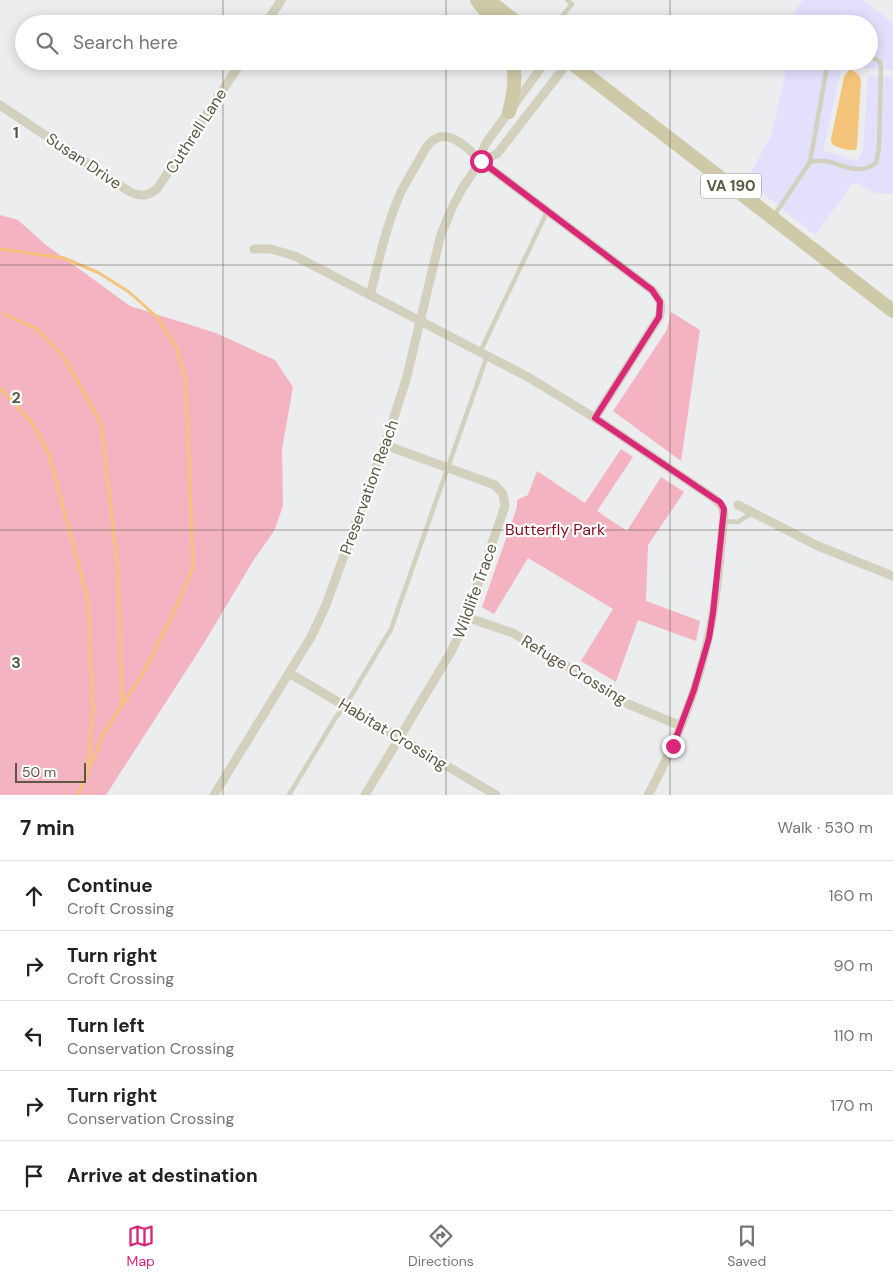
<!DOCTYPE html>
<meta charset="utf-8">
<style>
body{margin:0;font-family:"DM Sans",sans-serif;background:#f6f6f6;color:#222}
.scale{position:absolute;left:15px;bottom:12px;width:71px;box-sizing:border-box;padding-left:5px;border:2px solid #5b5742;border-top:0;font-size:14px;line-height:18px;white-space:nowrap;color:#5b5742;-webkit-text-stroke:4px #fff;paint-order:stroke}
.stop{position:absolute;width:15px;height:15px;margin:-11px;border:4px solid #db2777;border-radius:50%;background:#fff}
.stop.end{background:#db2777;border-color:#fff;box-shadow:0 1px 5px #0008}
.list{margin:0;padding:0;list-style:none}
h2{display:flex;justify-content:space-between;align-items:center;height:65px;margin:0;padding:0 20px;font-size:21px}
h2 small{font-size:16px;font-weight:400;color:#767676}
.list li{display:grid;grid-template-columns:32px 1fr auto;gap:15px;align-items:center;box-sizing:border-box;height:70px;padding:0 20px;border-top:1px solid #e0e0e0}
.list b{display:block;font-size:19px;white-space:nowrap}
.list p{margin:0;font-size:16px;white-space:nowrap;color:#767676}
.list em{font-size:16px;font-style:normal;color:#767676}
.icon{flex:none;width:28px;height:28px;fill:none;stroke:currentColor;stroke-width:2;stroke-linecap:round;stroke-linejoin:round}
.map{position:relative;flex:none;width:893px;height:795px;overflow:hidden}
.search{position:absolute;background:#fff;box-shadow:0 2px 12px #0003;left:15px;right:15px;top:15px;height:55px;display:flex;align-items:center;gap:12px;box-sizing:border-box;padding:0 18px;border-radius:28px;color:#767676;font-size:19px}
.sheet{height:415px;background:#fff}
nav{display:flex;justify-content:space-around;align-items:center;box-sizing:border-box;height:70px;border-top:1px solid #e0e0e0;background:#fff;font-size:14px;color:#767676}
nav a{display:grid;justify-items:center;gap:2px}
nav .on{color:#db2777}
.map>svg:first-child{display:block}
.commercial{fill:#e3e0fe}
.green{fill:#f3b3c1}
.water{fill:#f5c47b}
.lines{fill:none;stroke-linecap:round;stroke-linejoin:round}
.stream{stroke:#f5c47b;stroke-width:3}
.service{stroke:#d3d0bd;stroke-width:4.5}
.minor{stroke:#d3d0bd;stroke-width:9}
.primary{stroke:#cecaa7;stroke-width:14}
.route{stroke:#db2777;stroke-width:6}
.grid{fill:none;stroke:#5b5742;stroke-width:1;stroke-opacity:0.55}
.labels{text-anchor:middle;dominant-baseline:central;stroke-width:4.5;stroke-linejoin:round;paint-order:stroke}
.shield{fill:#fff;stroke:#8c897b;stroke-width:1}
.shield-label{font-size:15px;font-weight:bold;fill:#5b5742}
.street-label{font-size:16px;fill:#5b5742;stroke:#fff}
.park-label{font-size:16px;fill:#820c19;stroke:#fff}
.grid-label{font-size:16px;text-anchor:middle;font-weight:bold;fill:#5b5742;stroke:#fff;stroke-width:4.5;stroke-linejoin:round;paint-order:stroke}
</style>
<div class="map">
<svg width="893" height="795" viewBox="0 0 893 795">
<rect width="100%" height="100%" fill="#ebedef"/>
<!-- commercial -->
<g class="commercial">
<polygon points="803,0 863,0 893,23 893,70 863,68 852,61 869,61 869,24 794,24 793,14"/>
<polygon points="788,61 843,61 823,150 857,161 863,150 868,75 893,77 893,194 875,193 854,182 815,235 746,180 771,137"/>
</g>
<!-- green -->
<g class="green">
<polygon points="0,215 18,220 46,245 130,306 216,333 275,360 293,387 282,449 283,506 274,531 253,561 204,643 106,795 0,795"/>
<polygon points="671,312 700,330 681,461 613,411 667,330"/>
<polygon points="621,449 633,457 597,511 627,531 661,477 684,492 648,545 646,601 700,621 696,641 638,620 616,682 581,661 613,609 528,558 494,614 482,607 517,507 517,500 528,495 537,471 585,503"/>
</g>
<!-- water -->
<path class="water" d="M849,70H852L859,75L861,81L857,146L856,150C849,151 838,148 832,144L831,139L844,77Z"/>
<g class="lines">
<!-- stream -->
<g class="stream">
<polyline points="0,249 64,258 99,273 129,292 157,317 177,348 186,383 193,567 179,601 144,671 103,735 78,795"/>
<polyline points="4,314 37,329 63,356 101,423 118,570 122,705"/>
<polyline points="0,388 32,423 49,454 88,600 93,711 88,765"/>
</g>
<!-- service -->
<g class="service">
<polyline points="556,24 572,4 567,0"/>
<path d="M810,162C835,155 853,180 876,163L879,148L881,68L880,62L869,55"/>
<polyline points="773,217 810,162 828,61"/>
<polyline points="480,352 547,212"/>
<polyline points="723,521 738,522 752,513"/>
<polyline points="289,795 336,717 345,706 391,629 487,356"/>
</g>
<!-- minor -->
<g class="minor">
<polyline points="266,24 281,0"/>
<polyline points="546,61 486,143 481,154 481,161 497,154 569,61"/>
<path d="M0,105L130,192C141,197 148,196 157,189L242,61"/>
<path d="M254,249H271L295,256L528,377L595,418L715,499L722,506L724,514C720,556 717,598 708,639C696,693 675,746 648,795"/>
<path d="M370,295C379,261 386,225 401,192C406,182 412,172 418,162C423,153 429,139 440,137C456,134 470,151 481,161L652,290C660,298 663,306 659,317L595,418"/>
<polyline points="738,505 818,546 893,576"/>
<polyline points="466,617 513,633 628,704 681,726"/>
<polyline points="289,673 496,795"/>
<polyline points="214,795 311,637 326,605 390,429 406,380 441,234 452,208 463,187 481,161"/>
<polyline points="365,795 451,652 464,624 505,506 503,494 495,485 385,445"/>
</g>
<!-- primary -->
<g class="primary">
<polyline points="477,0 495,24"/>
<polyline points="488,0 519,24"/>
<polyline points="569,61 893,311"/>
<path d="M509,112C514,95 516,79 513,61"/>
</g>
</g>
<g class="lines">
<!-- route -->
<polyline class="route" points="481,161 652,290 660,302 659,317 595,418 715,499 720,502 724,509 713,613 709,638 694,690 673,746"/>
</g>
<!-- grid -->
<path class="grid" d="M223,0V24M446,0V24M670,0V24M223,61V795M446,61V795M670,61V795M0,265H893M0,530H893"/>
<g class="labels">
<!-- shield labels -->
<rect class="shield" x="701" y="173.5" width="60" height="25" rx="4"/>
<g class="shield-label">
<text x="731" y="186">VA 190</text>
</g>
<!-- street labels -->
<g class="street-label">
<text transform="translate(196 131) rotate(-57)">Cuthrell Lane</text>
<text transform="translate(84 161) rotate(34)">Susan Drive</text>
<text transform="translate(369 487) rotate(-70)">Preservation Reach</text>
<text transform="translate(475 591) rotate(-70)">Wildlife Trace</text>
<text transform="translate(574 670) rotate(31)">Refuge Crossing</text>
<text transform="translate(393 734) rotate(31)">Habitat Crossing</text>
</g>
<!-- park labels -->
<g class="park-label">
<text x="555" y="529">Butterfly Park</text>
</g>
</g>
<g class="grid-label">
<text x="16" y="138">1</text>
<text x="16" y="403">2</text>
<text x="16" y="668">3</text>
</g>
</svg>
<div class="scale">50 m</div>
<div class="stop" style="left:481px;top:161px"></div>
<div class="stop end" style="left:673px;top:746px"></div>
<div class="search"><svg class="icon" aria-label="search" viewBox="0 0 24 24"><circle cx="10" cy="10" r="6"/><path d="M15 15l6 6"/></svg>Search here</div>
</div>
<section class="sheet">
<h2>7 min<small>Walk · 530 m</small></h2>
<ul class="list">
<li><svg class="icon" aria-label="ahead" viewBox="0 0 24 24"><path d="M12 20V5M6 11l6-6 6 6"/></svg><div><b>Continue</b><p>Croft Crossing</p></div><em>160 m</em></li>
<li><svg class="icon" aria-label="right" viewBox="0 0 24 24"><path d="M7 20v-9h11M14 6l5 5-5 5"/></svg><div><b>Turn right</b><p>Croft Crossing</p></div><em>90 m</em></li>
<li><svg class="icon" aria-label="left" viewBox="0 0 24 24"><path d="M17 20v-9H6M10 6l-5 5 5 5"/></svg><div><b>Turn left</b><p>Conservation Crossing</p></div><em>110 m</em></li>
<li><svg class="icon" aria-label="right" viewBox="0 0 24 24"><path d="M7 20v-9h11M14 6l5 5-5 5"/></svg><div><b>Turn right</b><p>Conservation Crossing</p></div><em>170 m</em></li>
<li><svg class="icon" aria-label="arrive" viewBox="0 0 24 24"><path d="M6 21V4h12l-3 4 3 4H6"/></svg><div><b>Arrive at destination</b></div></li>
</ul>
</section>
<nav>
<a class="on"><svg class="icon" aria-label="map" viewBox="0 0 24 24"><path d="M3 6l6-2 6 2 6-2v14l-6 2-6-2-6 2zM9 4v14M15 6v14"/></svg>Map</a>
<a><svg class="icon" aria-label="directions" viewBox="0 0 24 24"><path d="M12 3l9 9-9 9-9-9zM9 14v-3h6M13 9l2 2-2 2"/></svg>Directions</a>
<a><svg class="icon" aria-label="saved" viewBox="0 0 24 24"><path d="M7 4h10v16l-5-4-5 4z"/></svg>Saved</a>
</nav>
